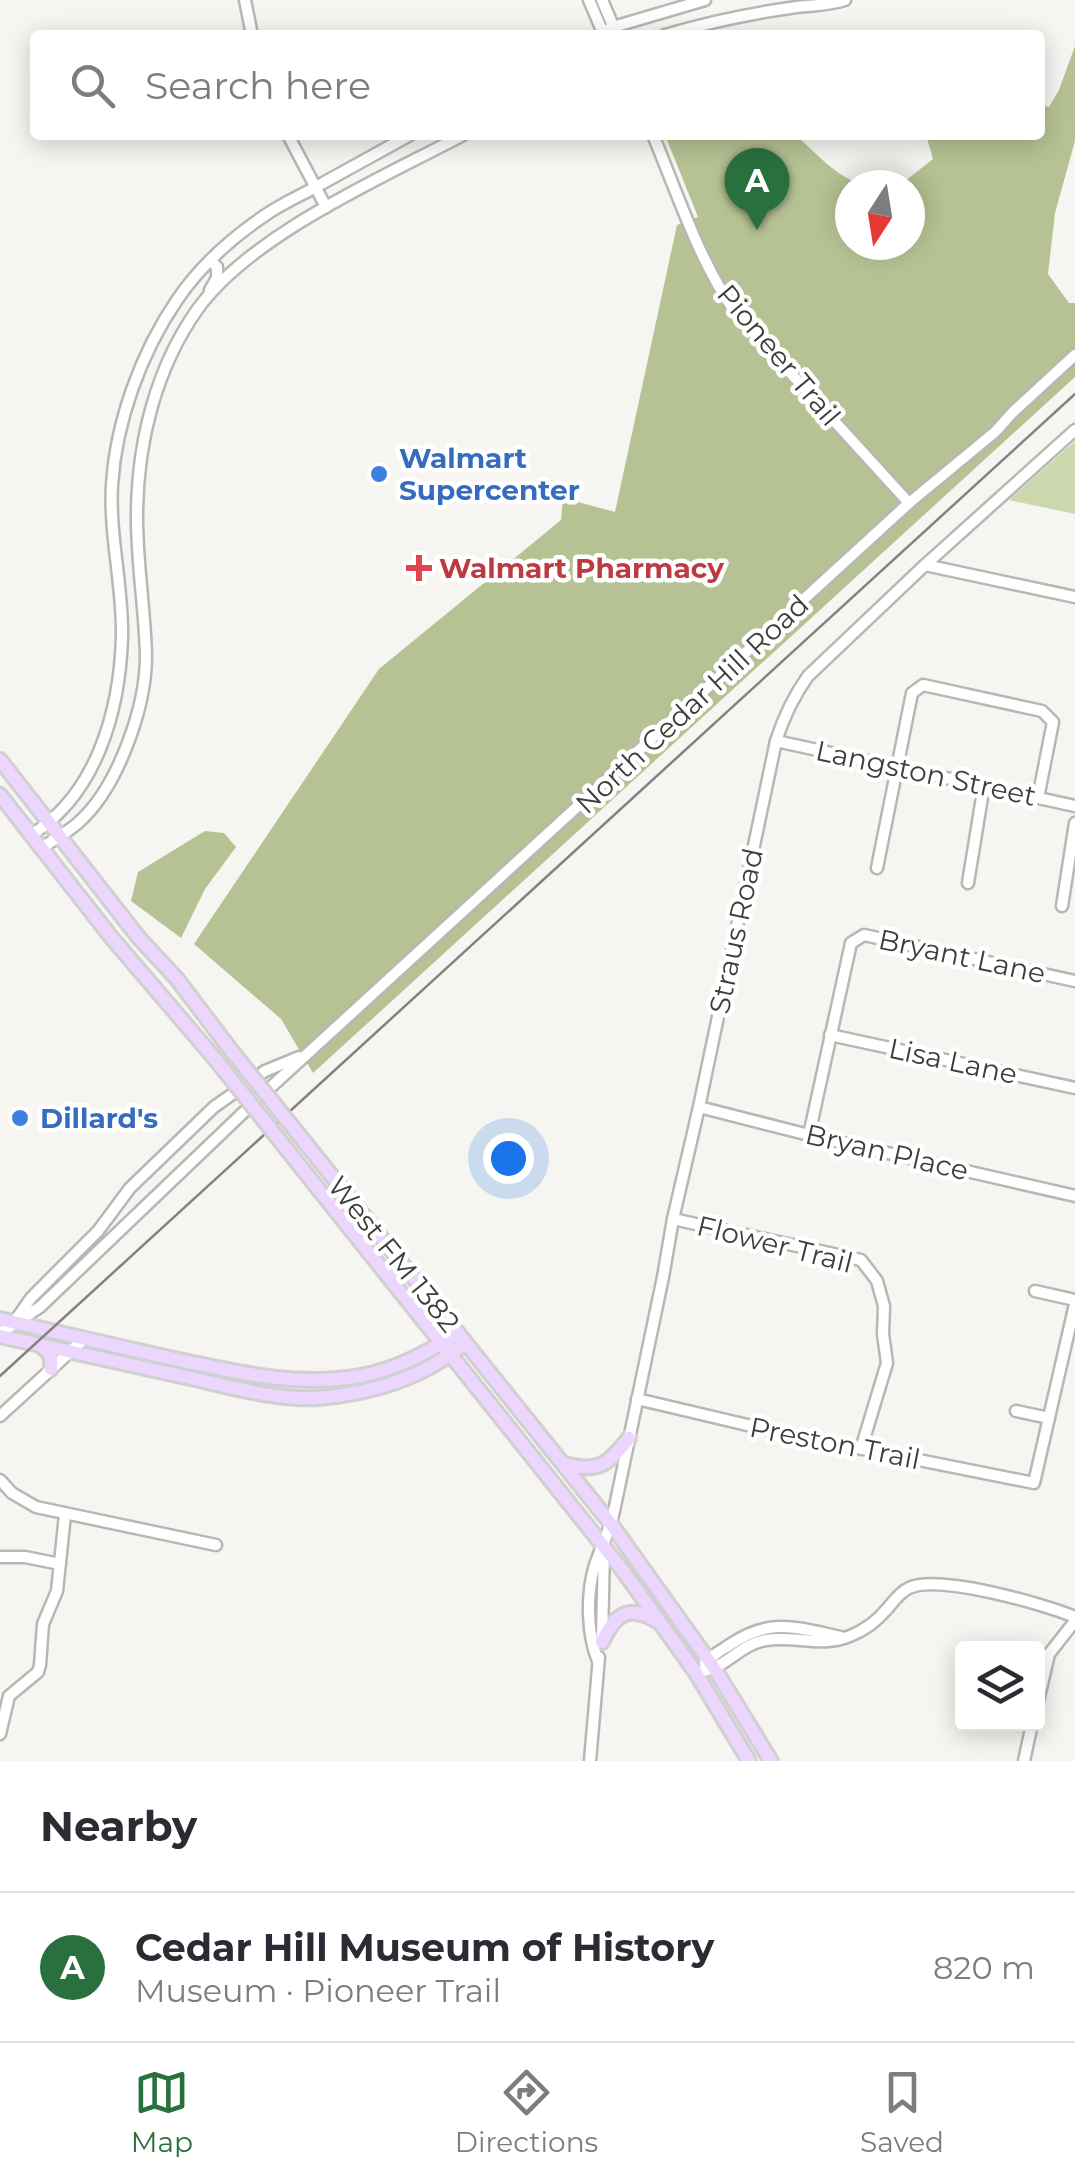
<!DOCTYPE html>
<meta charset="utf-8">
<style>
body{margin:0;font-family:Montserrat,sans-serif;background:#f7f7f7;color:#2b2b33}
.controls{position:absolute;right:30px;bottom:30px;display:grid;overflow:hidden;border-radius:10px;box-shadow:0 5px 25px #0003}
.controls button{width:90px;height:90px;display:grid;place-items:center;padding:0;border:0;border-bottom:2px solid #e1e1e2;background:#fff;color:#2b2b33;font:50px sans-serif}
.compass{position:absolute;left:835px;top:170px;width:90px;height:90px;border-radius:50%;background:#fff;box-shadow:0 5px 25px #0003;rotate:192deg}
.you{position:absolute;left:508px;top:1158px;width:35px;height:35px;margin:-25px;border:8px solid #fff;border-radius:50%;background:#1a73e8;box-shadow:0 0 0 15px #1a73e833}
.badge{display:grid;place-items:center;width:65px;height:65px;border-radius:50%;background:#28713e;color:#fff;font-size:32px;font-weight:700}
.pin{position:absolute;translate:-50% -82px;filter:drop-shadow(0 2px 5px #0008)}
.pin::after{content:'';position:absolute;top:52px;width:35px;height:30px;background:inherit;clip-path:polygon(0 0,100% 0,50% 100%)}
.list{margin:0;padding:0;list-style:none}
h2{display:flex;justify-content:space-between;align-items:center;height:130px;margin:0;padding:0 40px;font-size:42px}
h2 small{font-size:32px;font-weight:400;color:#7c7c81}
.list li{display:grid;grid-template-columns:65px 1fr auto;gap:30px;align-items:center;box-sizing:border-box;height:150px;padding:0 40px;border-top:2px solid #e1e1e2}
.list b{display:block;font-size:38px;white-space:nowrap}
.list p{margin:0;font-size:32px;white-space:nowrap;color:#7c7c81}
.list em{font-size:32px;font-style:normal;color:#7c7c81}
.icon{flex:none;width:55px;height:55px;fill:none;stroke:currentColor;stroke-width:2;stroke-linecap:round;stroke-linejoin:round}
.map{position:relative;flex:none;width:1075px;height:1761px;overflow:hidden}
.search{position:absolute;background:#fff;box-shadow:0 5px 25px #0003;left:30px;right:30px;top:30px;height:110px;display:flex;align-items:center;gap:25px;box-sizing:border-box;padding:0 35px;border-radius:10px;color:#7c7c81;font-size:38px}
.sheet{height:280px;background:#fff}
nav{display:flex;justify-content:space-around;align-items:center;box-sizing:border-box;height:140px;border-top:2px solid #e1e1e2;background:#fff;font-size:28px;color:#7c7c81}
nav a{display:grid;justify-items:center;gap:5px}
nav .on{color:#28713e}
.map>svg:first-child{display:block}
.green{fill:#cdd7ae}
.forest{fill:#b6c293}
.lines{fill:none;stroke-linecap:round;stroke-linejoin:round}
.minor-casing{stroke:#b8b7b3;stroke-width:15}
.major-casing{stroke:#d0d0d0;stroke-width:18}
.minor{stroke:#fff;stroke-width:10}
.major{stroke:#ecd6fe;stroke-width:12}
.rail{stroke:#838280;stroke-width:2.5}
.major-bridge-casing{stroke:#d0d0d0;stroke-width:18;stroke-linecap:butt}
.major-bridge{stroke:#ecd6fe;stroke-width:12}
.shop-dot{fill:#3f7fe0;stroke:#fff;stroke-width:4}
.health-dot{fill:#e0444e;stroke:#fff;stroke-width:4}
.labels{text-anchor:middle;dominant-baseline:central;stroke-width:9;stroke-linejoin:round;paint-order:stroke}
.street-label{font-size:28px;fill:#3d3d3b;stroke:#fff}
.shop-label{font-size:28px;font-weight:bold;fill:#366cbe;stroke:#fff;text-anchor:start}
.health-label{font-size:28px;font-weight:bold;fill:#be3a42;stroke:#fff;text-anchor:start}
</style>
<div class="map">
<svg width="1075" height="1761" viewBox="0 0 1075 1761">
<rect width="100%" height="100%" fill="#f7f5f1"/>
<!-- green -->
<polygon class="green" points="1075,441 1075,514 1009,500"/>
<!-- forest -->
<g class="forest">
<path d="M1075,46V141L1055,213L1048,274L1069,303H1075V377L313,1073L281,1019L194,944L379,669L561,520L563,498L615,512L677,225L698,217L665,135H799L800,139C819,156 841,181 866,185H850V245H910V185H900L933,159L926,135H1040V105L1049,107L1059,90Z"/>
<polygon points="205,831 224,833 236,847 205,889 181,938 131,901 138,872"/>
</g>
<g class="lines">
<defs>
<g id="minor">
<polyline points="245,0 252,35"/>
<polyline points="589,0 604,35"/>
<polyline points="602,0 617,35"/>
<polyline points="598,35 613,27 705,0"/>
<path d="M665,35C706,23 748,14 790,8C809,5 827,6 845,0"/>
<polyline points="288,135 326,207"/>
<path d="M653,135C677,192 700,264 736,313L909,503"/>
<polyline points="210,290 217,278 217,267 211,261"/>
<polyline points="925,565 1075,597"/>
<polyline points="776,741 1075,806"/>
<path d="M31,835C97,794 120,710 122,636C123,586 109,535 112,485C116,421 141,353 177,300C200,266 235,235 270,212C287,201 306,193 323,183C352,167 381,151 410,135"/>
<path d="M41,848C54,840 68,832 79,822C118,787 146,707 146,656C145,608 136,559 137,511C138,441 156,368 197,310C250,235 382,178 463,135"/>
<polyline points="877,868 912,693 923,685 1042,711 1053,722 1038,798"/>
<polyline points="968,883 984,785"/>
<polyline points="1062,906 1075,823"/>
<polyline points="830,1035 1075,1088"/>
<polyline points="699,1107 809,1135 1075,1196"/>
<polyline points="809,1135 851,943 864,935 1075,981"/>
<polyline points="673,1219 861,1260 877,1281 884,1306 883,1334 887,1363 861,1449"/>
<polyline points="1035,1291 1075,1300"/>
<polyline points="17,1318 31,1298 98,1231 130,1188 214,1107 265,1071 299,1057"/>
<polyline points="0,1333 40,1307 247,1109 909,503 995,432 1013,412 1075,355"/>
<polyline points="637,1399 764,1429 1034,1483 1075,1304"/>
<polyline points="1016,1411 1049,1418"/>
<polyline points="0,1416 83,1340"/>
<polyline points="0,1480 12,1493 36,1507 216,1545"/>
<polyline points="0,1557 25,1557 60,1564"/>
<polyline points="602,1641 604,1548"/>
<path d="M598,1661C587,1634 586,1594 595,1565C601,1547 610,1530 614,1511L663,1277L673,1219L699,1107L776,741C784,716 793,697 808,676L925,565L1075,430"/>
<path d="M705,1663C712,1655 722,1650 731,1644C771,1617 798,1628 841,1637"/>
<path d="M696,1673C704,1671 712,1669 718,1666C734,1657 747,1643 766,1640C794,1635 821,1648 850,1636C865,1630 877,1621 887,1609C894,1601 900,1592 909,1588C938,1574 1044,1604 1075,1617"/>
<polyline points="1038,1701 1049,1654 1075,1621"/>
<polyline points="0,1734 9,1696 38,1672 40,1665 43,1624 57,1591 65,1515"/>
<polyline points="590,1761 599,1657"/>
<polyline points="1024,1761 1032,1724"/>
</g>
<g id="major">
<polyline points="0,760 139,938 177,979 230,1049"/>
<polyline points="0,795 111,937 216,1060"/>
<polyline points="319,1160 611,1524 714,1668 771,1761"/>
<polyline points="304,1171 624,1572 696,1673 749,1761"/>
<path d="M0,1319C60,1333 119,1347 179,1360C240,1373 298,1387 360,1376C396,1370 428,1352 458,1333"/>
<path d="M0,1336C65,1350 130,1365 195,1379C235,1388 276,1400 317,1398C369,1394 426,1378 465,1342"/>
<path d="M42,1347C51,1354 52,1358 51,1369"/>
<path d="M564,1464C598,1473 608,1465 629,1438"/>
<path d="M602,1642C615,1614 629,1604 657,1621"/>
</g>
</defs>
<!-- minor casing -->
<use href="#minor" class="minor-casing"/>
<!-- major casing -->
<use href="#major" class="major-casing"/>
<!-- minor -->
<use href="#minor" class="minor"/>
<!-- major -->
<use href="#major" class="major"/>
<!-- rail -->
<polyline class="rail" points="0,1376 1075,394"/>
<defs>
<g id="major-bridge">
<polyline points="230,1049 319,1160"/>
<polyline points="216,1060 304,1171"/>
</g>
</defs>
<!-- major-bridge casing -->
<use href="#major-bridge" class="major-bridge-casing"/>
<!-- major-bridge -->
<use href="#major-bridge" class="major-bridge"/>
</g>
<!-- markers -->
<g class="shop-dot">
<circle cx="379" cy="474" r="10"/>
<circle cx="20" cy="1118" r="10"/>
</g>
<path class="health-dot" d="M414 553h10v10h10v10h-10v10h-10v-10h-10v-10h10z"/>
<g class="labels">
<!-- street labels -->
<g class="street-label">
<text transform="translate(779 355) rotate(50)">Pioneer Trail</text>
<text transform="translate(692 704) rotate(-43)">North Cedar Hill Road</text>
<text transform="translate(926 773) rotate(12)">Langston Street</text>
<text transform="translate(736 931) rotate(-78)">Straus Road</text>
<text transform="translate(962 956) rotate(12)">Bryant Lane</text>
<text transform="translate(953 1061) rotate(12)">Lisa Lane</text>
<text transform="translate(887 1152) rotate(13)">Bryan Place</text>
<text transform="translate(775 1244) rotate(14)">Flower Trail</text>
<text transform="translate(394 1254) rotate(51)">West FM 1382</text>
<text transform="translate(835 1443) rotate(11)">Preston Trail</text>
</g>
<!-- shop labels -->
<g class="shop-label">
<text x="399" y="458">Walmart<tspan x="399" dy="32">Supercenter</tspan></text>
<text x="40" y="1118">Dillard's</text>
</g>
<!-- health labels -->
<g class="health-label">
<text x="439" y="568">Walmart Pharmacy</text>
</g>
</g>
</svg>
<div class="controls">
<button><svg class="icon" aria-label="layers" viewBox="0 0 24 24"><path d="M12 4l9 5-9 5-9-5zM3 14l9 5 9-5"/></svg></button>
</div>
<svg class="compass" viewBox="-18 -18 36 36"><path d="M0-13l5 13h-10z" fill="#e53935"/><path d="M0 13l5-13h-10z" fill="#7c7c81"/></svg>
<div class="you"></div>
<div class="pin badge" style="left:757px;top:230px">A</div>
<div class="search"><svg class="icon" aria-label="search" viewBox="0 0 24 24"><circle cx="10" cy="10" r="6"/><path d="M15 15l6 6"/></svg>Search here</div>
</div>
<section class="sheet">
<h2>Nearby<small></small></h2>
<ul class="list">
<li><span class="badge">A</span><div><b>Cedar Hill Museum of History</b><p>Museum · Pioneer Trail</p></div><em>820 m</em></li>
</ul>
</section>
<nav>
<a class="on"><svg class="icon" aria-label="map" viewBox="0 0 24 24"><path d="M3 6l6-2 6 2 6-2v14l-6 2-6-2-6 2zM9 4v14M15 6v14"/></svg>Map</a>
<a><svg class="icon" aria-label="directions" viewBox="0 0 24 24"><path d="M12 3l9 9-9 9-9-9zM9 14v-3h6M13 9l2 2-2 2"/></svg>Directions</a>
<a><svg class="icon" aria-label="saved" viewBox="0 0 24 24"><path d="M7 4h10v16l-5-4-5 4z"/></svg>Saved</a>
</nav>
